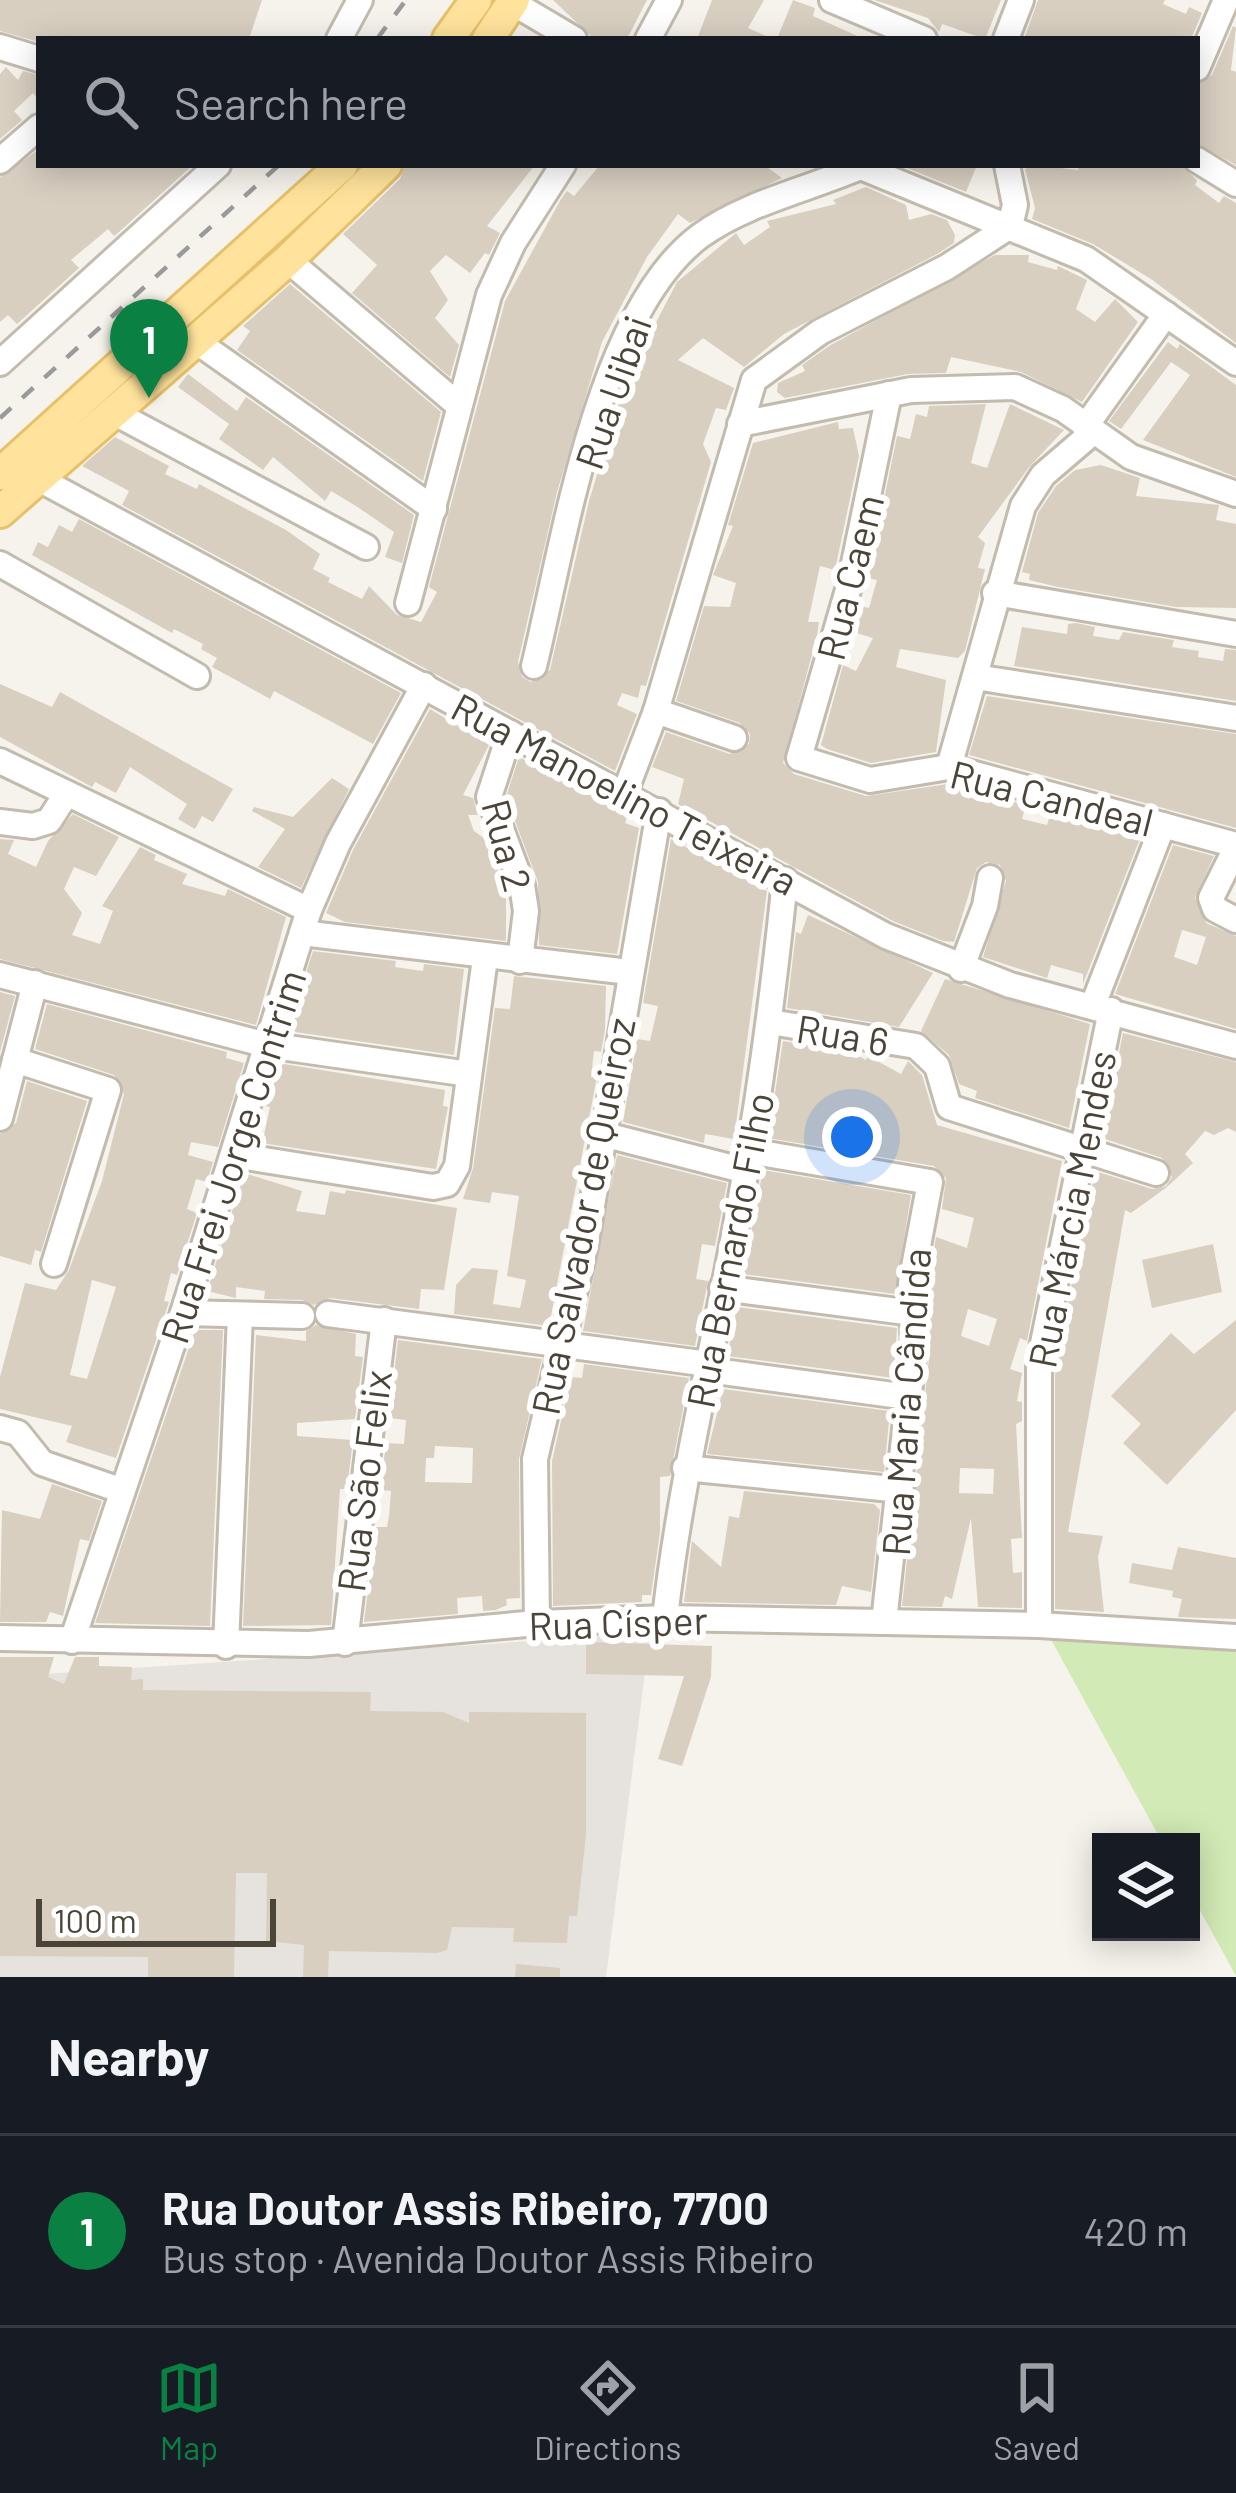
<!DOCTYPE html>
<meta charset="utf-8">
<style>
body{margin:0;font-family:Barlow,sans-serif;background:#20242c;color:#f1f3f6}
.controls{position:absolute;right:36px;bottom:36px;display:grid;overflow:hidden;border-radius:0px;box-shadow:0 6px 30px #0003}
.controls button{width:108px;height:108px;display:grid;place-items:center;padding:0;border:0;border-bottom:3px solid #363941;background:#171b24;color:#f1f3f6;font:60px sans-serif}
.scale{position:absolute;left:36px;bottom:30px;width:240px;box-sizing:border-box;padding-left:12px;border:6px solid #4b4439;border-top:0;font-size:33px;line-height:42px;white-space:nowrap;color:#4b4439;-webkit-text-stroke:9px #fff;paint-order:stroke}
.you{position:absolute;left:852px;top:1137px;width:42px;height:42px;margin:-30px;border:9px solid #fff;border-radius:50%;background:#1a73e8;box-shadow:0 0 0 18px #1a73e833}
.badge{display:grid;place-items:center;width:78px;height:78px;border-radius:50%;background:#0b8043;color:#fff;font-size:39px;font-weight:700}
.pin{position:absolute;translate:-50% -99px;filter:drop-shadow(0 3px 6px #0008)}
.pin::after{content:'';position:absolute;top:63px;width:42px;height:36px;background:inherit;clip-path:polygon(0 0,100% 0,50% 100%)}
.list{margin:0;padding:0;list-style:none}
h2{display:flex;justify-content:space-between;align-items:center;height:156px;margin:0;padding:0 48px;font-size:51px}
h2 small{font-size:39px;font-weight:400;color:#9ea1a6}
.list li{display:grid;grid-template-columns:78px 1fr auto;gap:36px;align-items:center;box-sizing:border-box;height:192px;padding:0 48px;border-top:3px solid #363941}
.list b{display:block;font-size:45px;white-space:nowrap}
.list p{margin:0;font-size:39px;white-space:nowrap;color:#9ea1a6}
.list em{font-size:39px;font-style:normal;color:#9ea1a6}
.icon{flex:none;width:66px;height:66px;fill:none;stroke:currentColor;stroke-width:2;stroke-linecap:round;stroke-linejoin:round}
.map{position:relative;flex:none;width:1236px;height:1977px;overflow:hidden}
.search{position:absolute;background:#171b24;box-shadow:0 6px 30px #0003;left:36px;right:36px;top:36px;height:132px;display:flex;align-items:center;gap:30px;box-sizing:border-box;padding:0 42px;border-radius:0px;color:#9ea1a6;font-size:45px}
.sheet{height:348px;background:#171b24}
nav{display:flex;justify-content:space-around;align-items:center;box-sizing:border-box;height:168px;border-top:3px solid #363941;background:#171b24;font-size:33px;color:#9ea1a6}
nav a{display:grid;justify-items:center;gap:6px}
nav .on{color:#0b8043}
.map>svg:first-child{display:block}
.industrial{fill:#e6e2dd}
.green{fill:#d2eab5}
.building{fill:#d8cfc1;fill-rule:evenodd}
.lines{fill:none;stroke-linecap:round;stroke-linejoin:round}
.minor-casing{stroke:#c2bbae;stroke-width:30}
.major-casing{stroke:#e6c16a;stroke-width:36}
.minor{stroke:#fff;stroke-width:24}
.major{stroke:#ffe39c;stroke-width:30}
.rail{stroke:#9a9a9a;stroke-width:4.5;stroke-dasharray:15 15;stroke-linecap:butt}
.labels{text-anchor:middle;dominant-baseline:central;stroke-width:12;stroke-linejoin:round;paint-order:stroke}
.street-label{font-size:39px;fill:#4b4439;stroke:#fff}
</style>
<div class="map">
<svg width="1236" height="1977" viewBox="0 0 1236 1977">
<rect width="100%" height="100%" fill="#f6f3ec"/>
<!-- industrial -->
<polygon class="industrial" points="650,1633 606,1977 0,1977 0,1677"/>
<!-- green -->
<polygon class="green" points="1048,1634 1236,1642 1236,1976 1191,1894 1191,1842 1162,1842"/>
<!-- building -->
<g class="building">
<polygon points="0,0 262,0 249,39 39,42 0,31"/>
<polygon points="553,0 647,0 627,39 594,39"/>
<polygon points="712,0 764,0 748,28 773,39 697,39"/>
<polygon points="793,0 815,8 813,16 864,39 777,39"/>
<polygon points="874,0 1001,0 985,39 942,24 939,32 928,18"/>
<polygon points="1038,0 1165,0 1163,4 1186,14 1189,7 1202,13 1191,39 1024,39"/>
<polygon points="1233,26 1236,28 1231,70 1236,72 1236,165 1197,144 1197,84 1212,75"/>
<polygon points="6,67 18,80 23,71 39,75 39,100 33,93 14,111 22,120 0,139 0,74"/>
<polygon points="38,150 39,165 193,165 119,232 114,236 108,229 71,260 79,268 17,324 8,315 0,322 0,177"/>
<polygon points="405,165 535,165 487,226 500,233 489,255 485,253 470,273 446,255 430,271 448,300 435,318 459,345 450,377 352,293 377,265 343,234 400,179"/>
<polygon points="600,165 764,165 782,178 690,223 678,214 647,257 602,342 557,492 518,662 522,677 531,682 550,670 589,501 626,380 677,282 736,233 744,245 770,227 767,221 836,204 833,200 866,187 906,205 909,220 931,214 947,220 955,235 954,243 939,253 784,334 744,367 703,338 678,360 734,388 726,410 716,408 703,444 711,462 646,686 641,685 638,698 622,693 617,705 637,714 615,771 122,505 129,491 82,466 115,437 169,466 165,474 197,489 199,484 286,530 320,554 313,569 330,578 328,582 362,599 369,586 397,615 421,622 437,592 429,587 505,301 561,199 567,191 574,196"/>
<polygon points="900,165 977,165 966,192"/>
<polygon points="1035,165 1078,170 1079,165 1181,165 1197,180 1195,185 1219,203 1224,196 1236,203 1236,343 1151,279 1093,244 1032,219 1035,208 1025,169"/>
<polygon points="995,255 1029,255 1028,262 1057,270 1058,266 1087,280 1076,309 1095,322 1115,299 1138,322 1082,402 1021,372 951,357 946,373 908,374 785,398 777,392 778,383 805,371 802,365 829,346"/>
<polygon points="290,284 441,412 423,481 237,350 250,331 243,326"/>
<polygon points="1168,342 1177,349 1180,344 1236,385 1236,477 1143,440 1190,375 1171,362 1121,429 1109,421"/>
<polygon points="188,374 237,411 246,397 414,515 402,563 385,557 394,532 356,506 331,491 325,501 273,457 263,470 219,439 229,424 178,387"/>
<polygon points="986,404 971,463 987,468 1010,404 1064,430 1030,466 978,537 985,543 978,568 985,569 965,651 958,658 900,649 896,667 946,680 936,752 871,763 827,749 821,745 843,665 856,671 873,638 853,632 860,606 869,608 877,580 868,578 897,436 910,439 916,414 927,417 929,406"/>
<polygon points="838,422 839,429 853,428 859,456 835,570 820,566 808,622 819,622 817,636 783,763 794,774 866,796 948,784 1026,805 1022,819 1047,825 1051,812 1141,836 1083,984 1083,974 1051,965 1047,978 983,957 1006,881 1000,865 986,862 977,868 954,942 943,941 893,921 678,804 684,779 652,767 666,732 730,754 749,744 750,734 740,723 676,701 704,606 730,607 736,583 713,575 733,526 728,525 753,443"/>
<polygon points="1101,465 1140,478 1136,496 1219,505 1216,520 1236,524 1236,608 1176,607 1058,587 1029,580 1030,574 1022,572 1038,513 1056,486 1075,470"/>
<polygon points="79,519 401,693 373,744 274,691 270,699 236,680 212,667 217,658 201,649 203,644 174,629 172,633 32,555 38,542 48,547 59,525 72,532"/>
<polygon points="1076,623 1095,627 1093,636 1119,640 1123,632 1174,640 1172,647 1199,651 1198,657 1223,661 1225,649 1236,650 1236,701 1014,666 1022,627 1067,634 1068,624"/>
<polygon points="0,684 52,707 60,692 233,789 213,822 202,816 195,829 178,819 187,804 130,767 116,793 95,782 92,787 0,737"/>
<polygon points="987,696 1236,734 1236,828 969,755"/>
<polygon points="430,709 489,745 463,795 473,798 478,815 468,815 474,831 488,841 506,889 506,941 345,922 326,913 353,850"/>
<polygon points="519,757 628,815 625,823 639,828 617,954 539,945 538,882 506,797"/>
<polygon points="332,778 349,789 301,888 258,867 285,829 252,811 254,807 293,817"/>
<polygon points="73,814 119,837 96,876 74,867 64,889 82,913 72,935 100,944 113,911 102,906 140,847 156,855 154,860 187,874 182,884 225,896 228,889 286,917 256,1025 0,959 0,839 14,840 8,854 36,867 48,841"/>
<polygon points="671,839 767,891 734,1139 705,1134 704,1143 623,1122 637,1039 650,1041 658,1006 643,1003"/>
<path d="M1173,845L1214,856L1195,898L1206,923L1236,936V1029L1115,994ZM1182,930L1206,937L1197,965L1174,957Z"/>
<polygon points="808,915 933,973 899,1027 787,1008 796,932 801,934"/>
<polygon points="313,951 396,961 395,967 423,971 424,964 464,969 454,1055 288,1031"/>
<polygon points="514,976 606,986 605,1030 601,1052 594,1051 591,1077 597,1077 549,1326 454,1314 456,1285 472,1268 498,1270 493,1304 520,1308 526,1280 507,1276 519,1196 492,1192 490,1203 463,1199 473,1168 495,1008 510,1009"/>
<polygon points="945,979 1090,1024 1069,1128 975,1098 977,1091 959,1084 949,1055 921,1031"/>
<polygon points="0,992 15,996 0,1052"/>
<path d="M47,1004L227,1052L226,1058L244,1063L218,1147L191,1142L188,1155L213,1162L207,1182L196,1179L187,1209L197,1213L177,1275L171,1273L164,1301L169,1302L116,1458L66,1442L72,1426L0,1409V1377L25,1283L56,1290L69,1270L102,1181L124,1094L114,1075L35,1049ZM92,1280L116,1287L87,1379L70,1375Z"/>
<polygon points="1123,1033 1236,1062 1236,1132 1228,1128 1214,1135 1205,1131 1185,1154 1193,1163 1167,1187 1131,1213 1125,1210 1068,1532 1103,1536 1098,1557 1104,1612 1055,1609 1055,1365 1095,1171 1152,1189 1166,1186 1172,1177 1162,1158 1102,1138"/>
<path d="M783,1041L852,1052L866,1060L868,1056L901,1074L908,1061L922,1075L937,1125L1062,1161L1027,1341L1020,1338L1010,1369L1022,1373L1017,1401L1022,1402V1421L1016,1424L1022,1538L1011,1539L1013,1573L1022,1572V1608L978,1607L971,1518L952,1599L945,1596L942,1607L902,1606L930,1349L928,1284L936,1237L967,1248L974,1218L942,1209L946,1178L934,1166L768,1138ZM968,1309L997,1319L989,1346L961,1336ZM960,1468L994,1469L993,1494L959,1493Z"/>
<polygon points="278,1063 445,1090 443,1106 448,1107 436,1169 254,1142 256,1134 264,1135 270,1107 265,1106"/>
<polygon points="27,1081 87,1101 41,1252 35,1250 31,1265 0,1256 0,1134 16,1123"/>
<polygon points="617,1155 727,1183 715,1246 702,1244 696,1279 708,1281 695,1346 583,1331"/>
<polygon points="763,1170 911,1195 895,1294 743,1274"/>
<polygon points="244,1173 302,1191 296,1211 325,1215 330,1191 345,1194 346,1190 457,1208 444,1290 421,1289 419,1309 330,1298 314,1305 302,1300 264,1299 265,1291 236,1287 236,1298 207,1291"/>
<polygon points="1213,1244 1222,1292 1152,1308 1142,1260"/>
<polygon points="737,1307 897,1328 894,1378 727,1356"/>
<polygon points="1236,1320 1236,1410 1167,1485 1123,1443 1141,1424 1111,1396 1171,1333 1194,1354"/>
<polygon points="316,1325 356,1334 355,1356 363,1357 355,1419 297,1423 297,1436 353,1440 347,1489 340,1489 331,1625 243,1626 256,1335 306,1341 306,1331"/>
<polygon points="195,1330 223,1330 210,1626 95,1623"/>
<path d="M398,1340L542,1359L519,1459L520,1598L506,1599L507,1605L496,1610L483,1611L482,1596L457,1598L458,1614L364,1622L376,1527H387L389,1516L391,1491L380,1490L386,1443L404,1444L406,1420L389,1418ZM435,1446L473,1448L472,1483L425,1482L426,1458H434Z"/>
<polygon points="584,1364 689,1378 670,1476 660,1477 660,1532 651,1595 642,1595 642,1602 553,1606 552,1461 571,1377 582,1378"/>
<polygon points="723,1389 890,1411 884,1472 707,1454"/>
<polygon points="52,1484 102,1501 89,1541 80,1539 63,1616 50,1612 46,1622 0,1622 2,1510 40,1519"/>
<polygon points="744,1491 874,1504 880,1510 871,1592 842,1586 836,1605 684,1602 692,1541 721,1567 729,1516 739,1518"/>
<polygon points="1178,1547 1236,1558 1236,1619 1178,1617 1182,1599 1172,1597 1173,1591 1129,1583 1132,1563 1172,1570"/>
<polygon points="586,1642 712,1646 711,1677 682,1766 658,1759 684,1676 586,1674"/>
<polygon points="0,1657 54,1657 48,1677 64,1684 75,1657 99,1657 99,1666 132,1667 131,1680 143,1679 143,1690 371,1692 370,1711 443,1712 469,1723 469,1712 586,1713 586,1835 577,1916 569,1916 567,1943 513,1942 514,1928 452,1927 447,1950 437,1953 329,1951 328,1977 303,1977 304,1945 266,1941 267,1873 236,1873 234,1977 148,1977 148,1957 0,1956"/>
<polygon points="516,1964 560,1968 560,1977 515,1977"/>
</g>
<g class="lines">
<defs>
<g id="minor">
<polyline points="508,0 574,39"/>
<polyline points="832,0 924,39"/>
<polyline points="339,39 360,0"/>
<polyline points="648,39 669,0"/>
<polyline points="1006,39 1021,0"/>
<polyline points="0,47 39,59"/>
<polyline points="1197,68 1226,0"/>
<polyline points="1197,160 1236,184"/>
<polyline points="0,161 39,127"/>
<polyline points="856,165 1086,259 1236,363"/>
<polyline points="288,260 457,404"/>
<polyline points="193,339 434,509"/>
<polyline points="0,363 218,165"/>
<polyline points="889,394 850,583 799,758 870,780 949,767 1236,845"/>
<polyline points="113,412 366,547"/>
<polyline points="740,424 911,390 1015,387 1063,409 1131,457 1236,494"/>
<polyline points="1085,427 1166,314"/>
<polyline points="39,479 886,936 1010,985 1236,1046"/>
<polyline points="0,564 197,676"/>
<polyline points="995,593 1236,634"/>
<polyline points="408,603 489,295 513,243 563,165"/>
<path d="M534,666C564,544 597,313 700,236C745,203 809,189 860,167"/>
<polyline points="975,677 1236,718"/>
<polyline points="656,711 734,738"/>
<polyline points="510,733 489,797 522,885 526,911 520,961"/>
<polyline points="0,761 309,910"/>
<polyline points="949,767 1023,506 1043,475 1092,433"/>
<polyline points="625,792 656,711 754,380 820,332 947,267 1010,226 1015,205 1007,165"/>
<polyline points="0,822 33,826 49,821 65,796"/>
<polyline points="1236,848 1211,898 1215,909 1236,920"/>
<polyline points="302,933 629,972"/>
<polyline points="961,969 985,906 990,878"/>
<polyline points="0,975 267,1045 469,1074"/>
<polyline points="1093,1005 1163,825"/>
<polyline points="770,1022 916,1046 937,1066 949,1107 1156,1173"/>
<polyline points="15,1060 108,1090 54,1264"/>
<polyline points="0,1118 35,983"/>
<polyline points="602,1134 746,1171"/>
<polyline points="749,1151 930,1182 911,1283 914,1348 884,1622"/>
<polyline points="233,1155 433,1187 447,1184 457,1166 485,958"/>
<polyline points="722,1288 913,1313"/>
<polyline points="183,1313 302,1316"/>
<polyline points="328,1314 709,1364"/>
<polyline points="708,1370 908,1397"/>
<polyline points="0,1428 18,1433 42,1463 120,1490"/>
<polyline points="685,1468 901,1490"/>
<path d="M665,1618C682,1466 721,1320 746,1169C763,1073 775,977 785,880"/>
<polyline points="537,1623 535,1459 585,1247 659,811"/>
<polyline points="1039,1625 1039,1363 1111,1010"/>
<polyline points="0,1638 309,1644 537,1623 665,1618 1039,1625 1236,1637"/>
<polyline points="72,1641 183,1313 309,910 338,843 424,685"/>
<polyline points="345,1643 384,1320"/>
<polyline points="226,1646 240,1315"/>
</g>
<g id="major">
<polyline points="448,39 476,0"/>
<polyline points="488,39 514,0"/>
<polyline points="0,474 342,165"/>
<polyline points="0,512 288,260 386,165"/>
</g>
</defs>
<!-- minor casing -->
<use href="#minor" class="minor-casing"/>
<!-- major casing -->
<use href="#major" class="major-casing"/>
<!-- minor -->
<use href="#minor" class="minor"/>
<!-- major -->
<use href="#major" class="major"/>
<!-- rail -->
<g class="rail">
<polyline points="377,39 406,0"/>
<polyline points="0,418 279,165"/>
</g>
</g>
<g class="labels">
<!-- street labels -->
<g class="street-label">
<text transform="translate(612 392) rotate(-71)">Rua Uibai</text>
<text transform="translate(849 577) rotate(-76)">Rua Caem</text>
<text transform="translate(625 793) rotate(28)">Rua Manoelino Teixeira</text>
<text transform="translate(1052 797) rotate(14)">Rua Candeal</text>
<text transform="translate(508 845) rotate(75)">Rua 2</text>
<text transform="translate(843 1034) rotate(9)">Rua 6</text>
<text transform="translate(232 1156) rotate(-72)">Rua Frei Jorge Contrim</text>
<text transform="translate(1071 1209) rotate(-79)">Rua Márcia Mendes</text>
<text transform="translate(582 1216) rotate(-79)">Rua Salvador de Queiroz</text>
<text transform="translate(729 1250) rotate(-79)">Rua Bernardo Filho</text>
<text transform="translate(905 1402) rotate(-86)">Rua Maria Cândida</text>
<text transform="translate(363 1481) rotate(-83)">Rua São Felix</text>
<text transform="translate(618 1622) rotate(-2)">Rua Císper</text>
</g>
</g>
</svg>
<div class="controls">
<button><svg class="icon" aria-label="layers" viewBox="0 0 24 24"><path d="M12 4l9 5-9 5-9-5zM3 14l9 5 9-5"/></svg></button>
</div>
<div class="scale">100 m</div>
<div class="you"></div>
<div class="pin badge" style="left:149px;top:398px">1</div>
<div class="search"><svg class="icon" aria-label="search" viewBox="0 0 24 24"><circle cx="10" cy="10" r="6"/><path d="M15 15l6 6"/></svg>Search here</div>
</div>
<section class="sheet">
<h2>Nearby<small></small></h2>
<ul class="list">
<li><span class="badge">1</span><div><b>Rua Doutor Assis Ribeiro, 7700</b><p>Bus stop · Avenida Doutor Assis Ribeiro</p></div><em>420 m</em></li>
</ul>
</section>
<nav>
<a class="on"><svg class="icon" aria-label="map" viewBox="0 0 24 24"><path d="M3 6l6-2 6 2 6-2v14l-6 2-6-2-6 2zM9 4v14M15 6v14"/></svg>Map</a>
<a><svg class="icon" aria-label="directions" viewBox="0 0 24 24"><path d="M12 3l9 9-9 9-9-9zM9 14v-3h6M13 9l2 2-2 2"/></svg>Directions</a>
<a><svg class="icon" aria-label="saved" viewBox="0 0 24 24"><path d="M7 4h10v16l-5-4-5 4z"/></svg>Saved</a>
</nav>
